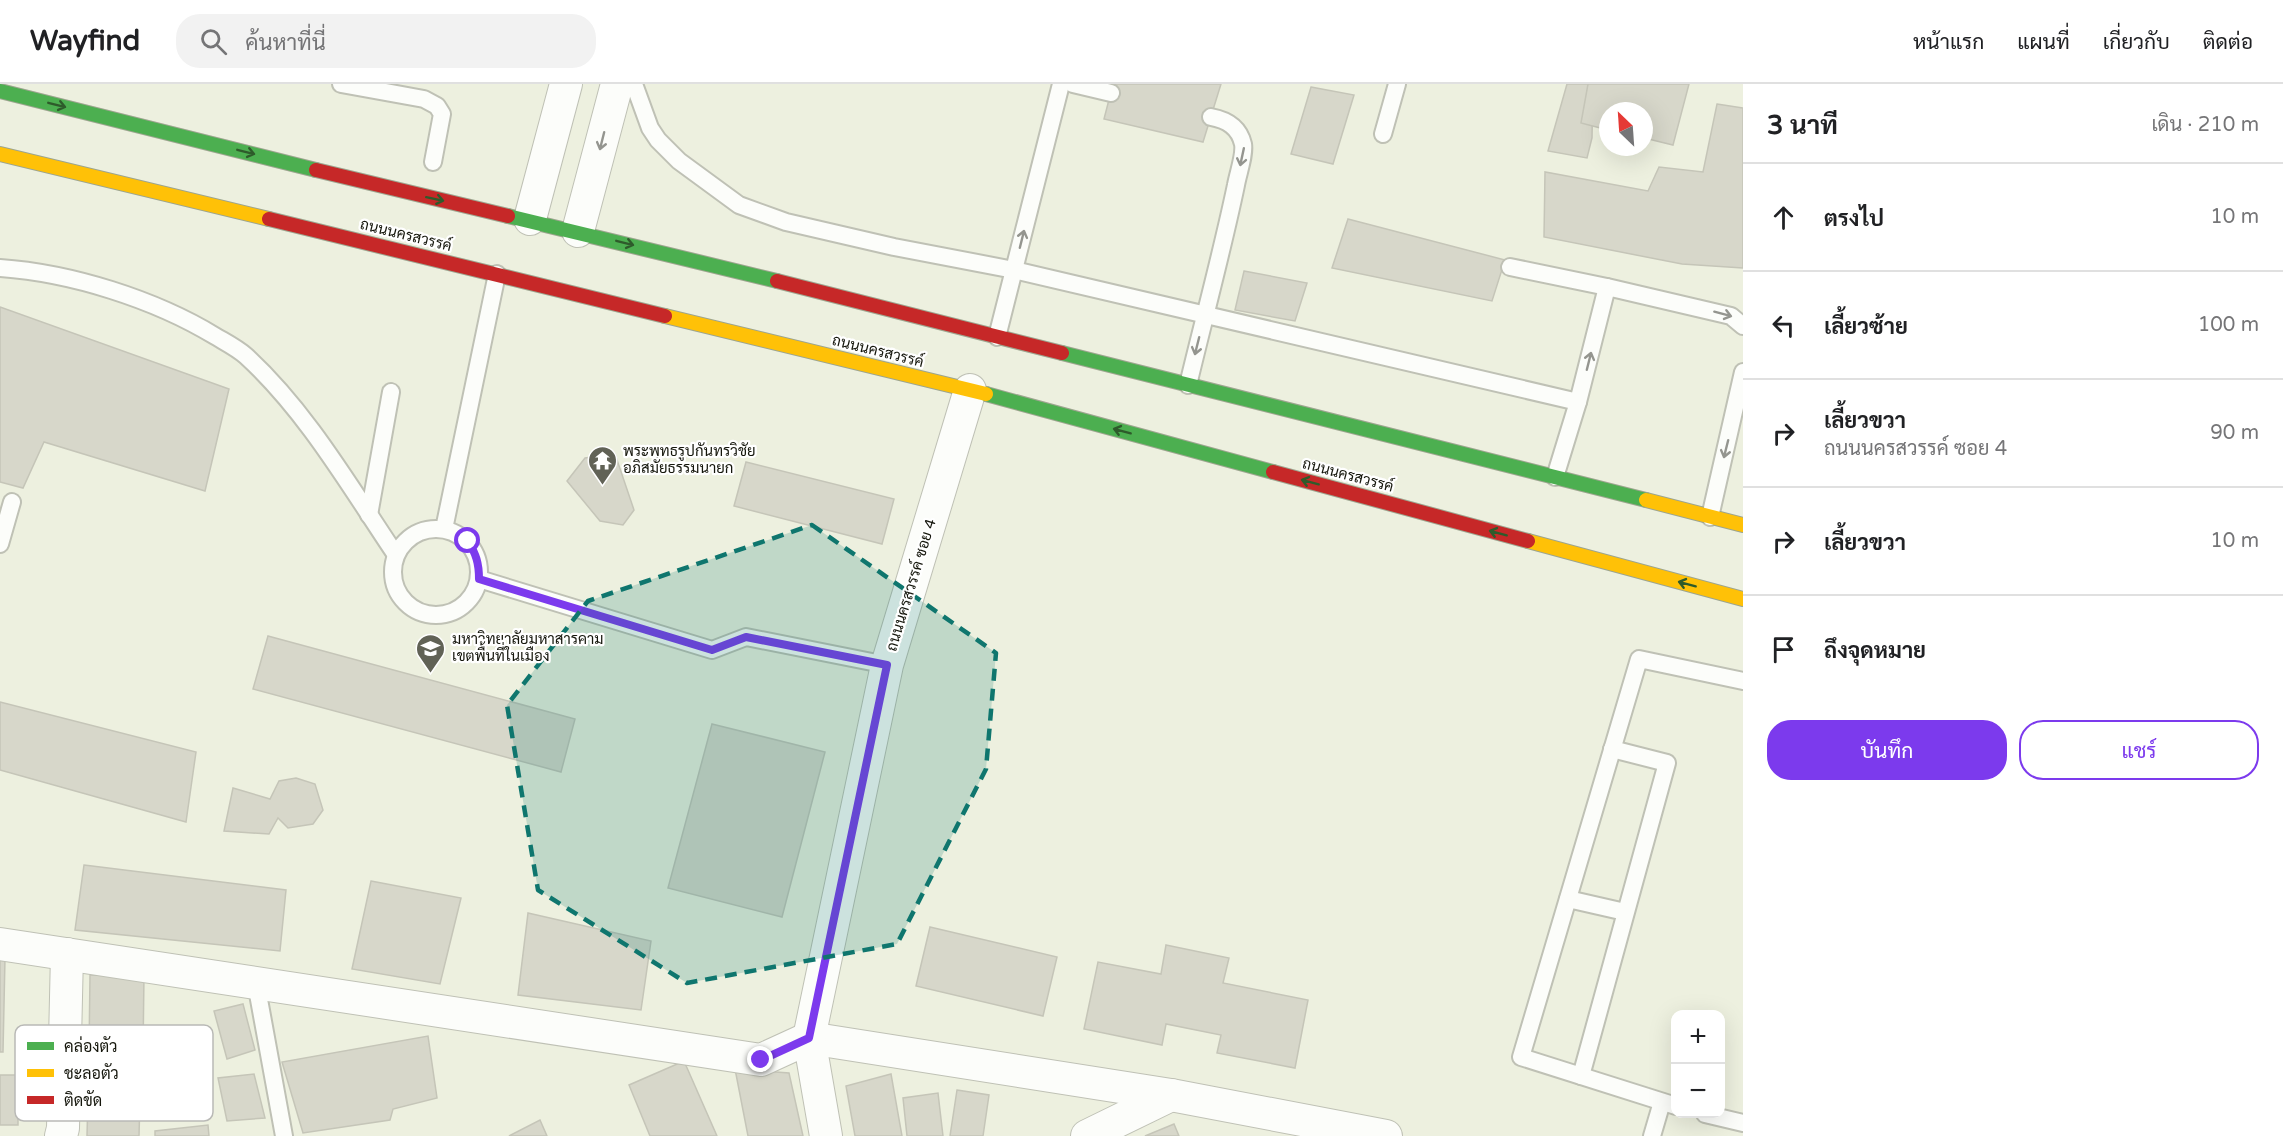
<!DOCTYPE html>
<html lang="th">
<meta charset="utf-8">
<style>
body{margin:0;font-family:"Varela Round",Sarabun,sans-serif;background:#f2f2f2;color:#202124}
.controls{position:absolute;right:18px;bottom:18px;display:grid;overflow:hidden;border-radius:12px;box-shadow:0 6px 24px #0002}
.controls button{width:54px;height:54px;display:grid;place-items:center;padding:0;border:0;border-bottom:2px solid #e0e0e0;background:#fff;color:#202124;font:30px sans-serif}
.compass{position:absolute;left:1599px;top:18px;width:54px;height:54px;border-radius:50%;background:#fff;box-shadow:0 6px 24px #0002;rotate:335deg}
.stop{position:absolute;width:18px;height:18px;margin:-14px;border:4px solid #7c3aed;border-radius:50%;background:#fff}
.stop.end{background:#7c3aed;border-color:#fff;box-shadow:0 2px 6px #0008}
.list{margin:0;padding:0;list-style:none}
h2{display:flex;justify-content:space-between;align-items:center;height:78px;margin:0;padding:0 24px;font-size:26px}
h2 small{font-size:20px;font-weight:400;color:#757577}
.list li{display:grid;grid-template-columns:39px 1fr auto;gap:18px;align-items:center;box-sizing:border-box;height:108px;padding:0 24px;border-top:2px solid #e0e0e0}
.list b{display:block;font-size:22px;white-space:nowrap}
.list p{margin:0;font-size:20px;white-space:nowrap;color:#757577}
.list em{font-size:20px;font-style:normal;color:#757577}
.actions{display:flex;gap:12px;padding:18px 24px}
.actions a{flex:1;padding:14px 0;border:2px solid #7c3aed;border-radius:24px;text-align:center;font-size:21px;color:#7c3aed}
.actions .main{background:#7c3aed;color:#fff}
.icon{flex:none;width:33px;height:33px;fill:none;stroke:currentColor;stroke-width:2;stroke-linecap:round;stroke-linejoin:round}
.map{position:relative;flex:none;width:1743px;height:1052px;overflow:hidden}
header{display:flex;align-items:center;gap:36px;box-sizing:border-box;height:84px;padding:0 30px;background:#fff;border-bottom:2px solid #e0e0e0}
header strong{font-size:28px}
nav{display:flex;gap:33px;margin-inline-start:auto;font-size:21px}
.search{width:420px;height:54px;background:#f2f2f2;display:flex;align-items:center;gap:15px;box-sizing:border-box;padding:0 21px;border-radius:24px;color:#757577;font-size:22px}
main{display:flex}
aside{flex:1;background:#fff}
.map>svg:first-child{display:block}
.building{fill:#d7d7ca;stroke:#c5c5b8;stroke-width:1.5}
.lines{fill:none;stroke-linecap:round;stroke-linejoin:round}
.lane-casing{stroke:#bfc1b5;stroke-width:20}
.street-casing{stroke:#bfc1b5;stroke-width:34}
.fast-casing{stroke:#9da58f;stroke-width:16}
.slow-casing{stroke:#9da58f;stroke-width:16}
.jam-casing{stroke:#9da58f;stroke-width:16}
.lane{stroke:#fcfdfa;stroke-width:16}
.street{stroke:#fcfdfa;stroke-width:32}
.fast{stroke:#4caf50;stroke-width:14}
.slow{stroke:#ffc107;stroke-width:14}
.jam{stroke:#c62828;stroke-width:14}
.oneway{stroke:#2e5b2b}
.oneway2{stroke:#94958f}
.route{stroke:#7c3aed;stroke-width:8}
.marked{fill:#0f766e;fill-opacity:0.2;stroke:#0f766e;stroke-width:4.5;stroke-dasharray:12 8;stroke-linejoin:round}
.labels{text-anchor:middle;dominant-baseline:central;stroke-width:4.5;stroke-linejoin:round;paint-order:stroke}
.street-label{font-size:15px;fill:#15160c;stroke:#fff}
.poi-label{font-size:15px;fill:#15160c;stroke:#fff;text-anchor:start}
.key{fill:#fff;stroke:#b9b9b6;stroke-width:1.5}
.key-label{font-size:16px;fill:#15160c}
</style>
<header>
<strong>Wayfind</strong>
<div class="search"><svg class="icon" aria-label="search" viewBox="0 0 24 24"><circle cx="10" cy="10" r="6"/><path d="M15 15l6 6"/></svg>ค้นหาที่นี่</div>
<nav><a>หน้าแรก</a><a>แผนที่</a><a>เกี่ยวกับ</a><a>ติดต่อ</a></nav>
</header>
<main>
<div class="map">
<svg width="1743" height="1052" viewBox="0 0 1743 1052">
<rect width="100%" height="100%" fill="#edf0df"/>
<!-- building -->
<g class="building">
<polygon points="1113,0 1221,0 1203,58 1104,35"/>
<polygon points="1567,0 1593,0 1592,54 1587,74 1548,67"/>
<polygon points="1588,0 1689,0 1673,61 1644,54 1644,27 1608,27 1608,46 1581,39"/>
<polygon points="1311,3 1354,11 1333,80 1291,70"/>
<polygon points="1717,20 1743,24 1743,184 1682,180 1544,153 1545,88 1648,107 1659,83 1703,88"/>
<polygon points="1348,135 1505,176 1492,217 1332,184"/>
<polygon points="1244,187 1307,199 1295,237 1235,226"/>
<polygon points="0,223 229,305 205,407 44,358 23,404 0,398"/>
<polygon points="615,370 634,426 623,441 600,437 567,397 585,374"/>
<polygon points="746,378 894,415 882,460 734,422"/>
<polygon points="268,552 575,635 561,688 253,605"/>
<polygon points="0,618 196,668 186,738 0,686"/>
<polygon points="712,640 825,668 782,833 668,804"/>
<polygon points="296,694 315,700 323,726 313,740 288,744 278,734 269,750 224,747 233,704 270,715 279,697"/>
<polygon points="84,781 286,806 280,867 75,846"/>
<polygon points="371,797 461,814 440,900 352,885"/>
<polygon points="528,829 651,857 641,926 518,911"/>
<polygon points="930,843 1057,873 1043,932 916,902"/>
<polygon points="1166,861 1229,874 1223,899 1308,916 1295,984 1217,969 1221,951 1166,940 1162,961 1084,945 1098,878 1161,890"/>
<polygon points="0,874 5,874 3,968 0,968"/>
<polygon points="90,891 144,891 143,968 89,968"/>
<polygon points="243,920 255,966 227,975 214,927"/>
<polygon points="428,952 437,1014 393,1025 390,1036 303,1049 282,978"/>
<polygon points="89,974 141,974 139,1052 87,1052"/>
<polygon points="684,977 717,1052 650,1052 629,1001"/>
<polygon points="735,985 789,989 803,1052 748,1052"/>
<polygon points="254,990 265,1034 227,1037 218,994"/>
<polygon points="891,990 902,1052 855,1052 846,1002"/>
<rect x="0" y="991" width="18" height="50"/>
<polygon points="957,1006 989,1011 983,1052 950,1052"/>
<polygon points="938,1009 943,1052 907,1052 903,1014"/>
<polygon points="540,1036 547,1052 509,1052"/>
<polygon points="1174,1040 1179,1052 1145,1052"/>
<polygon points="208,1041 209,1052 155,1052 155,1047"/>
</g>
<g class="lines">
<defs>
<g id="lane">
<polyline points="341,0 424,15 437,22 442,30 433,78"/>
<polyline points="634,0 650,44 658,56 679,77 739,121 786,138 894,163 1014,186 1578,318"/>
<polyline points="1073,0 1111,9"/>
<polyline points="1383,50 1397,0"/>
<polyline points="1510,183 1607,203"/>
<path d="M0,184C71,189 154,215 215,252C225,258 237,264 246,272C307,328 350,403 396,471"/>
<polyline points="997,253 1061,0"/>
<path d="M1188,301C1204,234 1222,168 1236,101C1238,89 1245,71 1243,60C1239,43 1227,36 1211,33"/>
<polyline points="1555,393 1578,318 1607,203 1731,232 1743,242"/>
<polyline points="369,431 391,308"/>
<polyline points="1710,433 1743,288"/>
<circle cx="436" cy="488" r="43"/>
<polyline points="444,445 497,190"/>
<polyline points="0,460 12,418"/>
<polyline points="479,495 712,566 746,553 887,581"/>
<polyline points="1568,815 1625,828"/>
<polyline points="256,899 284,1052"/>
<polyline points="1581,992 1667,679 1612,665"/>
<polyline points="1676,1022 1521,973 1639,575 1743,597"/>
<polyline points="1705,1030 1743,1039"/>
<polyline points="1652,1052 1662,1018"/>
</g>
<g id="street">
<polyline points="530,135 566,0"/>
<polyline points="578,147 617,0"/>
<polyline points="0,860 761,976 809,954 1171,1011 1386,1052"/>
<polyline points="61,1052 63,1044 67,870"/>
<polyline points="826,1052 809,954 887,581 970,306"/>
<polyline points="1087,1052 1171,1011"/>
</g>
<g id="fast">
<polyline points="0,7 316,86"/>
<polyline points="508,132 777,197"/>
<polyline points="1062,269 1646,416"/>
<polyline points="986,310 1273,388"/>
</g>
<g id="slow">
<polyline points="0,70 269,135"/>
<polyline points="665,232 986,310"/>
<polyline points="1646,416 1743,441"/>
<polyline points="1528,457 1743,515"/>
</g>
<g id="jam">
<polyline points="316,86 508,132"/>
<polyline points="269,135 665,232"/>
<polyline points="777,197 1062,269"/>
<polyline points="1273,388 1528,457"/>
</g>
</defs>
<!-- lane casing -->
<use href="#lane" class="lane-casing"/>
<!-- street casing -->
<use href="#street" class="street-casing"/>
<!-- fast casing -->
<use href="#fast" class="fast-casing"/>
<!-- slow casing -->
<use href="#slow" class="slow-casing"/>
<!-- jam casing -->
<use href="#jam" class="jam-casing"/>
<!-- lane -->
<use href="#lane" class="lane"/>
<!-- street -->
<use href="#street" class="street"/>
<!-- fast -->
<use href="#fast" class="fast"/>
<!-- slow -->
<use href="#slow" class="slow"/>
<!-- jam -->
<use href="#jam" class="jam"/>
</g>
<!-- one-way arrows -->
<defs><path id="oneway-shaft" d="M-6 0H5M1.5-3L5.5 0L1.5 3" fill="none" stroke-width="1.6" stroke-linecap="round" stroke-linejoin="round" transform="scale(1.5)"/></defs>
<g class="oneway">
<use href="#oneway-shaft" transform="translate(57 21) rotate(14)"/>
<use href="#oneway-shaft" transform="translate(246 68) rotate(14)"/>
<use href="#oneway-shaft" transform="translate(435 115) rotate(12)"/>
<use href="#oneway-shaft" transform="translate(625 159) rotate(14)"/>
<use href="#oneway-shaft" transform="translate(1122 347) rotate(-165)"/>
<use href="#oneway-shaft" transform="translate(1310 398) rotate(-165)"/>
<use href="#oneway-shaft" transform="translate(1498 449) rotate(-165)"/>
<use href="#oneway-shaft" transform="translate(1687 500) rotate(-165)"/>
</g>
<g class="oneway2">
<use href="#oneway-shaft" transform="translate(602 57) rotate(104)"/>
<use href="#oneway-shaft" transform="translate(1242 73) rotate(102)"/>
<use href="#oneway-shaft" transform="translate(1022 155) rotate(-76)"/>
<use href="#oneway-shaft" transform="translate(1723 230) rotate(15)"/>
<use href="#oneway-shaft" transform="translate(1197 262) rotate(104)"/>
<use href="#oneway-shaft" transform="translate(1589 277) rotate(-76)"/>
<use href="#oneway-shaft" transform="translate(1726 365) rotate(104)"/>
</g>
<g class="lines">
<!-- route -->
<path class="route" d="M468,457C476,470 479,479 479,495L712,566L746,553L887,581L809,954L761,976"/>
</g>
<!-- marked area -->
<path class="marked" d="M812,441L996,569L986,685L897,860L687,899L538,806L507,621L588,517Z"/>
<!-- icons -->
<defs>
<symbol id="temple-pin" viewBox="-11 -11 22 30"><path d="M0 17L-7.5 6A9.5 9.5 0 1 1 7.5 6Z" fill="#616256" stroke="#fff"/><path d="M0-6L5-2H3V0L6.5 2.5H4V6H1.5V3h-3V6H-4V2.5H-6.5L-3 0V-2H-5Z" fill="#fff"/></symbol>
<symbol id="university-pin" viewBox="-11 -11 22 30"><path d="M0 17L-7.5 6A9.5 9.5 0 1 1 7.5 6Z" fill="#616256" stroke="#fff"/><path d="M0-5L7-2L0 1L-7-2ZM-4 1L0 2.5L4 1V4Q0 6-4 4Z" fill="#fff"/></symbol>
</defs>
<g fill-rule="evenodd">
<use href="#temple-pin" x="586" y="360" width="33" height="45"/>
<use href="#university-pin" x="414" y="548" width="33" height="45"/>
</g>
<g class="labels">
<!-- street labels -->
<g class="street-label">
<text transform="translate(406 151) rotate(14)">ถนนนครสวรรค์</text>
<text transform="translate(878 267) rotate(14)">ถนนนครสวรรค์</text>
<text transform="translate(1348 391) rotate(15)">ถนนนครสวรรค์</text>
<text transform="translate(911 501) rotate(-73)">ถนนนครสวรรค์ ซอย 4</text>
</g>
<!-- poi labels -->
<g class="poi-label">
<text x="623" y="367">พระพุทธรูปกันทรวิชัย<tspan x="623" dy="17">อภิสมัยธรรมนายก</tspan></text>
<text x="452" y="555">มหาวิทยาลัยมหาสารคาม<tspan x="452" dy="17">เขตพื้นที่ในเมือง</tspan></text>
</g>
</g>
<!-- legend -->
<rect x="15" y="941" width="198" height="96" rx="9" class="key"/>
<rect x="27" y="958" width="27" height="8" fill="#4caf50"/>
<rect x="27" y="985" width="27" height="8" fill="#ffc107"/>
<rect x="27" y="1012" width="27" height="8" fill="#c62828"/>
<g class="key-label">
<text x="64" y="968">คล่องตัว</text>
<text x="64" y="995">ชะลอตัว</text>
<text x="64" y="1022">ติดขัด</text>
</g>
</svg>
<div class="controls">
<button>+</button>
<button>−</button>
</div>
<svg class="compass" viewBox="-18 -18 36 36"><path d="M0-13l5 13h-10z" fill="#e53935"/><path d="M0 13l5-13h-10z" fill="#757577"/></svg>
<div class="stop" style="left:468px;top:457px"></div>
<div class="stop end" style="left:761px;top:976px"></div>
</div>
<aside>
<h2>3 นาที<small>เดิน · 210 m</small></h2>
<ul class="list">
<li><svg class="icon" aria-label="ahead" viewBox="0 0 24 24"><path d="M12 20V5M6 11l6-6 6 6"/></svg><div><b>ตรงไป</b></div><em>10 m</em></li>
<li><svg class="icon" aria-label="left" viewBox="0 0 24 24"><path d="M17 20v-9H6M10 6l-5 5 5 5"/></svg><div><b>เลี้ยวซ้าย</b></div><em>100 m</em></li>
<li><svg class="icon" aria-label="right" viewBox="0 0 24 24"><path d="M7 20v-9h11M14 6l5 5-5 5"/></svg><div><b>เลี้ยวขวา</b><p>ถนนนครสวรรค์ ซอย 4</p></div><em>90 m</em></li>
<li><svg class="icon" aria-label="right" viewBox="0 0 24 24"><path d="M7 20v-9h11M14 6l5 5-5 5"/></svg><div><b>เลี้ยวขวา</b></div><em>10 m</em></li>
<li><svg class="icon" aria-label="arrive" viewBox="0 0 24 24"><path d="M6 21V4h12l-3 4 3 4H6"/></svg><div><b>ถึงจุดหมาย</b></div></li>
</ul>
<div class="actions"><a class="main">บันทึก</a><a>แชร์</a></div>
</aside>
</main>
